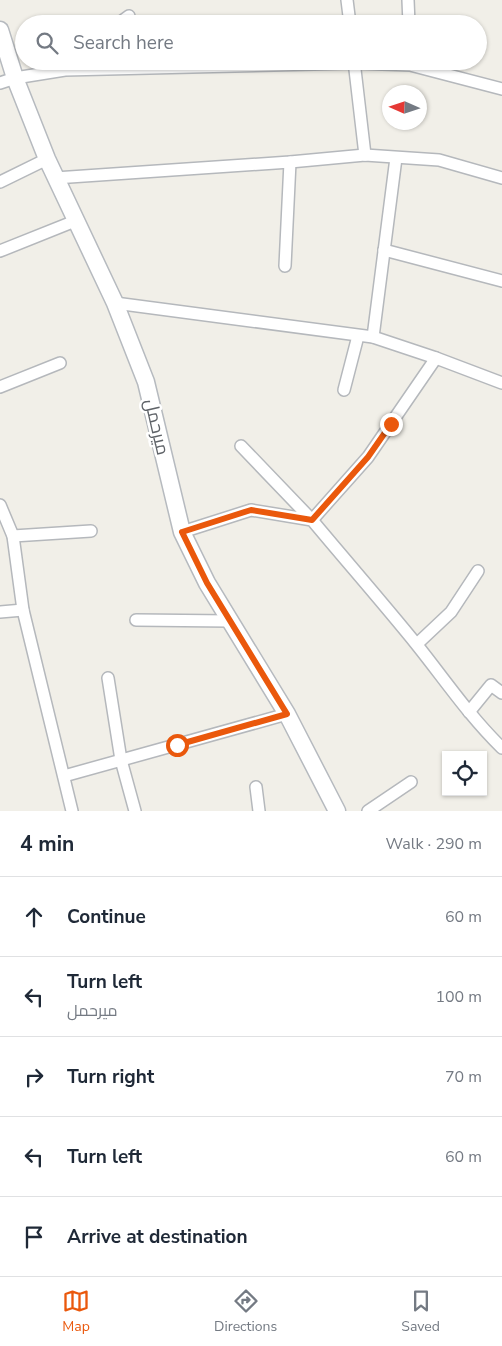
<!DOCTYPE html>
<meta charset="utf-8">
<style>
body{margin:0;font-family:"Nunito Sans",Cairo,sans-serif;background:#f6f6f7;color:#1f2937}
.controls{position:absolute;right:15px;bottom:15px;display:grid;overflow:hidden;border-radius:0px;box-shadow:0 1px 4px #0004}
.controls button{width:45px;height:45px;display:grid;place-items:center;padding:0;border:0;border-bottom:1px solid #e0e1e3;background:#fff;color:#1f2937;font:25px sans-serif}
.compass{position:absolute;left:382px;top:85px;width:45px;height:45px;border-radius:50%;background:#fff;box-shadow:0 1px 4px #0004;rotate:273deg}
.stop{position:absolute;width:15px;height:15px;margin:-11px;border:4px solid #ea580c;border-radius:50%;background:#fff}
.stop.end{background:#ea580c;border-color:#fff;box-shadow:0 1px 5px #0008}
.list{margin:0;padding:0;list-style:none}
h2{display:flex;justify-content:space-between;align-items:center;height:65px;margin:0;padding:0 20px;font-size:21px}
h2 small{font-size:16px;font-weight:400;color:#747a83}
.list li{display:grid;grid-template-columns:32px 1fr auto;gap:15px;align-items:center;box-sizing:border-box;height:80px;padding:0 20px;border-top:1px solid #e0e1e3}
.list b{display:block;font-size:19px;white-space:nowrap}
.list p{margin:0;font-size:16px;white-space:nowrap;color:#747a83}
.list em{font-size:16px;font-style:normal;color:#747a83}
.icon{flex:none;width:28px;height:28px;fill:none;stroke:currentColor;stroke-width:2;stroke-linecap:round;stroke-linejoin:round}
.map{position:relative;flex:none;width:502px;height:811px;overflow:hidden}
.search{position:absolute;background:#fff;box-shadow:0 1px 4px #0004;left:15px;right:15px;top:15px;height:55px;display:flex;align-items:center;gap:12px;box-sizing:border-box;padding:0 18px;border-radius:28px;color:#747a83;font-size:19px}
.sheet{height:465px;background:#fff}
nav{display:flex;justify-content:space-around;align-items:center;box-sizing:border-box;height:70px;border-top:1px solid #e0e1e3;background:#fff;font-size:14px;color:#747a83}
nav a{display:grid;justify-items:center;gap:2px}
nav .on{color:#ea580c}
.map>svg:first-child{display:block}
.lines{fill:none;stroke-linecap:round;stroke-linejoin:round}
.street-casing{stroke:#b5b8bc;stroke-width:14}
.secondary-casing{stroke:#b6babf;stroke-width:19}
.street{stroke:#fff;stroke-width:11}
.secondary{stroke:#fff;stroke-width:16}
.route{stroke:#ea580c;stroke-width:6}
.labels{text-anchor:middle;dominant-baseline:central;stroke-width:5;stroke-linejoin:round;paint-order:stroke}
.street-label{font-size:18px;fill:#5f6368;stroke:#fff}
</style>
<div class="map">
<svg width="502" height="811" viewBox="0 0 502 811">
<rect width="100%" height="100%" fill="#f1efe8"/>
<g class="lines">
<defs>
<g id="street">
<polyline points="347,0 350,24"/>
<polyline points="408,0 409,24"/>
<polyline points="118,24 129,16"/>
<polyline points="354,61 365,155"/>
<polyline points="0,83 15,78 65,70 354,63 410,65 502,89"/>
<polyline points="55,178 290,162 365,155 439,160 502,178"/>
<polyline points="0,182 47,159"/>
<polyline points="384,250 502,281"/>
<polyline points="0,251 75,221"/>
<polyline points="285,266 290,162"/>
<polyline points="115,303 373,337 436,358 502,383"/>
<polyline points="373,337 396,158"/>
<polyline points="0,387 60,363"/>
<polyline points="344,390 358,336"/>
<polyline points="241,446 312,520 368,457 436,358"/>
<polyline points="0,505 13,536 23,610 72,811"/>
<path d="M182,532L251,510L312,520C347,562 383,603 417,645C445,680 470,717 502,748"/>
<polyline points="13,536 91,531"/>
<polyline points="0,612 23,610"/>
<polyline points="136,620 230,621"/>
<polyline points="417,644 451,612 478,571"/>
<polyline points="108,678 121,760 135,811"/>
<polyline points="469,712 491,685 502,693"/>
<polyline points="64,776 287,714"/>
<polyline points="256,787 259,811"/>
<polyline points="368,811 411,782"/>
</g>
<polyline id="secondary" points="0,30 15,78 47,159 115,303 146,382 182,532 207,583 287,714 337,811"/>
</defs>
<!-- street casing -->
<use href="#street" class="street-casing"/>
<!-- secondary casing -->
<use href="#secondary" class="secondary-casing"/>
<!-- street -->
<use href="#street" class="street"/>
<!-- secondary -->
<use href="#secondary" class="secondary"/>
</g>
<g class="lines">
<!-- route -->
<polyline class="route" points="177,745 287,714 207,583 182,532 251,510 312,520 368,457 391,424"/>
</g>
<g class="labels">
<!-- street labels -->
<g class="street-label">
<text transform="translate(157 427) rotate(77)">میرحمل</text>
</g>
</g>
</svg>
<div class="controls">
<button><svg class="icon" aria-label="locate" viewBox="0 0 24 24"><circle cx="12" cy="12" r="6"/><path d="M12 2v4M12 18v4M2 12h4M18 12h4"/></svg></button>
</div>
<svg class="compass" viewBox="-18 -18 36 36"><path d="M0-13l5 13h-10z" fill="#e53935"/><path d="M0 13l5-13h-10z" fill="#747a83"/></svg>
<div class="stop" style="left:177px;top:745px"></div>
<div class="stop end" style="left:391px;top:424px"></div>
<div class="search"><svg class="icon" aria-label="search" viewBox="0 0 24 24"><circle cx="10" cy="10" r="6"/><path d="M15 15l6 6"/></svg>Search here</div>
</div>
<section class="sheet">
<h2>4 min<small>Walk · 290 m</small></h2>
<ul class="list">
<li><svg class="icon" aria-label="ahead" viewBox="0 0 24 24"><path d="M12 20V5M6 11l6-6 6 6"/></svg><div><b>Continue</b></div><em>60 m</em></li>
<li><svg class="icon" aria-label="left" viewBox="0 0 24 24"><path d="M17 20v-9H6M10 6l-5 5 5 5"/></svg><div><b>Turn left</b><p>میرحمل</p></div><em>100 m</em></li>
<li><svg class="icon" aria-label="right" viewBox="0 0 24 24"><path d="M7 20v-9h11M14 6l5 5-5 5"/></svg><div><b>Turn right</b></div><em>70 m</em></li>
<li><svg class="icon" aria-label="left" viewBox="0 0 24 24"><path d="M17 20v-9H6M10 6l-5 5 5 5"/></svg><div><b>Turn left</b></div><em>60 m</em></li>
<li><svg class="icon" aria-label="arrive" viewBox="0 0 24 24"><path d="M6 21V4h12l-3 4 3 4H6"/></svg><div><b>Arrive at destination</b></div></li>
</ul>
</section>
<nav>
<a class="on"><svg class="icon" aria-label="map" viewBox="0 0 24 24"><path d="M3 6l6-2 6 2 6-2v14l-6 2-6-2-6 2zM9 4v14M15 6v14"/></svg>Map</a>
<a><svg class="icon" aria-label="directions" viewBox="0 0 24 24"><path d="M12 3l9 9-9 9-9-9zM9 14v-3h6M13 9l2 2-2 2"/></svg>Directions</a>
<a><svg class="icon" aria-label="saved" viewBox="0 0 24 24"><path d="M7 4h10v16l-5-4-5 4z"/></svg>Saved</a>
</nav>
